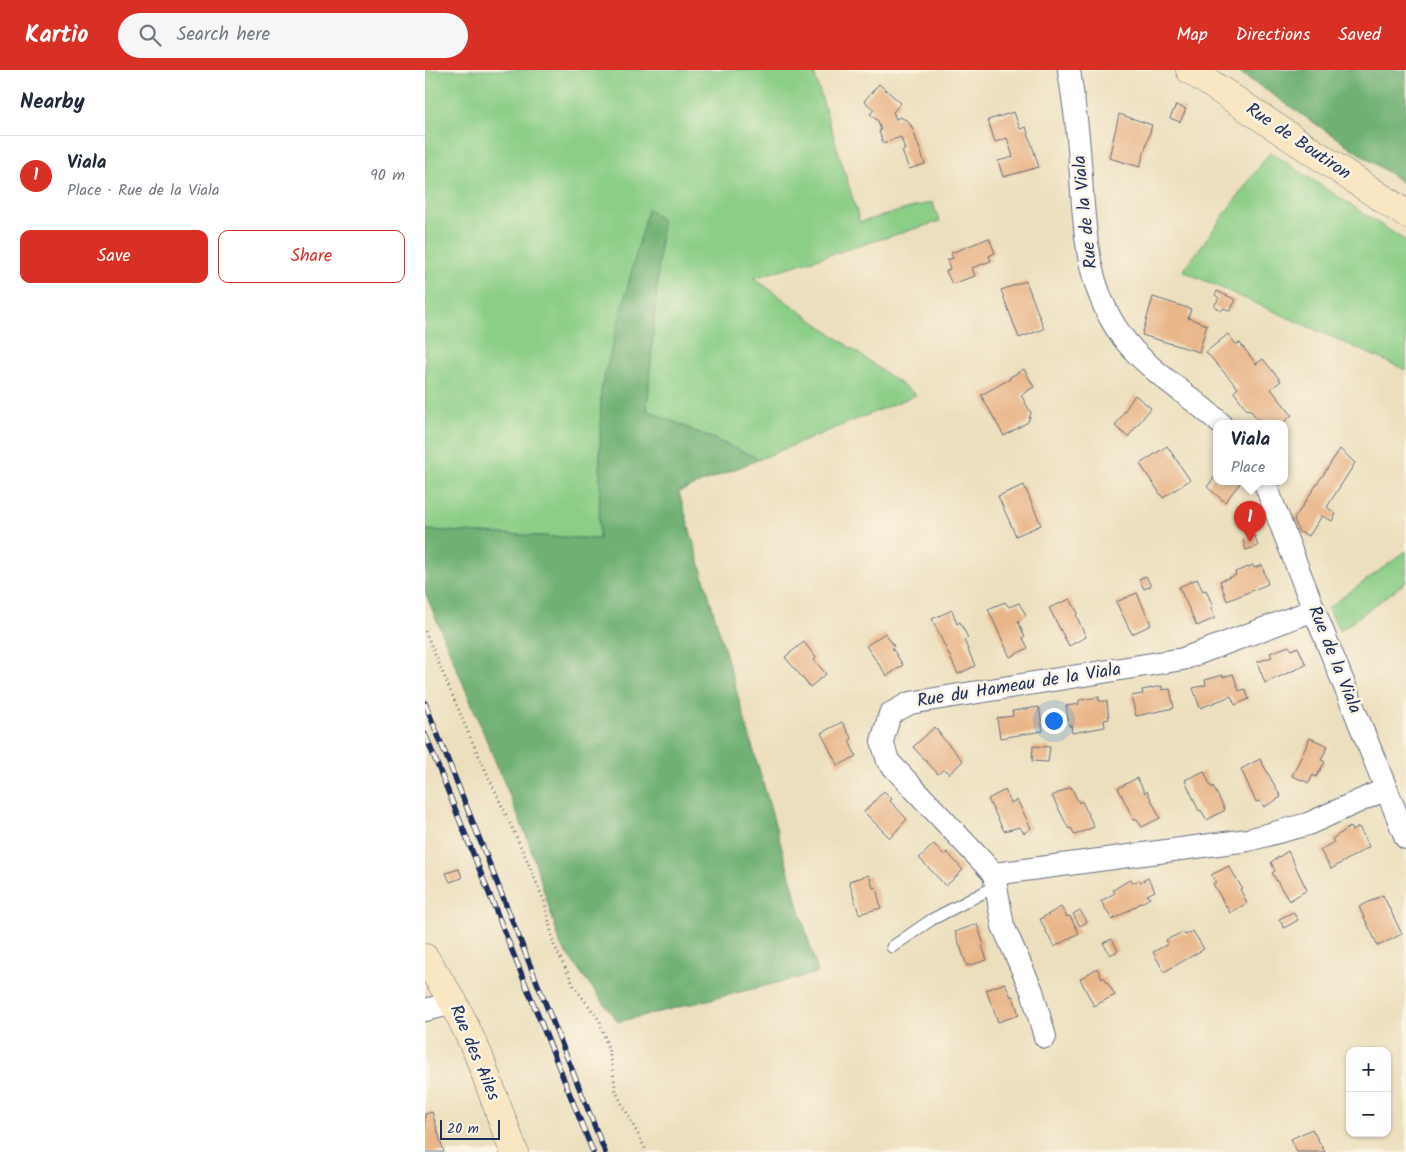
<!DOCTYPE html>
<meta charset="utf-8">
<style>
body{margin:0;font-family:Kalam,sans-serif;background:#f6f6f7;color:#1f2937}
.controls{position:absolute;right:15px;bottom:15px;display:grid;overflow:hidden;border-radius:10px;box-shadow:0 1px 4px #0004}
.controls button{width:45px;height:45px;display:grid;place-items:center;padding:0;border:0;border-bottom:1px solid #e0e1e3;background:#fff;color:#1f2937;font:25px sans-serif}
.scale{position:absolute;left:15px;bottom:12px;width:60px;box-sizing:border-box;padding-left:5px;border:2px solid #1b2f5e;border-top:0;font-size:14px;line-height:18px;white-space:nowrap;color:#1b2f5e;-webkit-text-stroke:4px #fcf5e5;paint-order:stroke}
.you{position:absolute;left:628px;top:650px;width:18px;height:18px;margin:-12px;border:4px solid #fff;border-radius:50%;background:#1a73e8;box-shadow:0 0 0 8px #1a73e833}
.badge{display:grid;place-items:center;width:32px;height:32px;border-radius:50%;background:#d93025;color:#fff;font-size:16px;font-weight:700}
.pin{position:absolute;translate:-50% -41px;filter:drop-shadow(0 1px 2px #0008)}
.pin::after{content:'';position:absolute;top:26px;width:18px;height:15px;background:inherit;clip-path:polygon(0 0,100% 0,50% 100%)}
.popup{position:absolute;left:788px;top:350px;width:75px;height:65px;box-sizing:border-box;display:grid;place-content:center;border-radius:10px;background:#fff;filter:drop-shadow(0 1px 4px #0005);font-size:16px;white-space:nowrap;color:#747a83}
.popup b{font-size:19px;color:#1f2937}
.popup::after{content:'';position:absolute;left:50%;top:100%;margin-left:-10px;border:10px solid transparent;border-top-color:#fff}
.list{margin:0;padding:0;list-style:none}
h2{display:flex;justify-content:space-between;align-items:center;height:65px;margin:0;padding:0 20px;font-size:21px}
h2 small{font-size:16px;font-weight:400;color:#747a83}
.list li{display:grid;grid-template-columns:32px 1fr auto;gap:15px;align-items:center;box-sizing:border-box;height:80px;padding:0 20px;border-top:1px solid #e0e1e3}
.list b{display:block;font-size:19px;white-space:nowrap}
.list p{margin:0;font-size:16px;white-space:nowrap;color:#747a83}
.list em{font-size:16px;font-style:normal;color:#747a83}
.actions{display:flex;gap:10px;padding:15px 20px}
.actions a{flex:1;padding:11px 0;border:1px solid #d93025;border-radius:10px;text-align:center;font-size:18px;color:#d93025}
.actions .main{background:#d93025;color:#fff}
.icon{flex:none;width:28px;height:28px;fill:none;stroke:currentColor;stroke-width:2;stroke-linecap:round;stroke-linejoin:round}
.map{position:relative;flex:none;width:981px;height:1082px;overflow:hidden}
header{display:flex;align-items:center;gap:30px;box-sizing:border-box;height:70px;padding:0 25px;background:#d93025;color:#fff}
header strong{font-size:24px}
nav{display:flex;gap:28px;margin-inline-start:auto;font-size:18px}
.search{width:350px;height:45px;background:#f6f6f7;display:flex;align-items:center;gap:12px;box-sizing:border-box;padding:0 18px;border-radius:28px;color:#747a83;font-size:19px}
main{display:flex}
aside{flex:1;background:#fff}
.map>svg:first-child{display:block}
.green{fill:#8bce86;stroke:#537e72}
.forest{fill:#70b173;stroke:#467068}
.building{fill:#e9b68a}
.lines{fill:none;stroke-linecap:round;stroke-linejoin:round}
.lane-casing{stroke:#646d7f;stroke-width:13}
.street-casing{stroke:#646d7f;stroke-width:24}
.secondary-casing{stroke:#646d7f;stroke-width:29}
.path{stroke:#646d7f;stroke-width:3;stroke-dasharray:1 4;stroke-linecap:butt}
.lane{stroke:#fff;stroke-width:11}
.street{stroke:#fff;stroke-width:22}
.secondary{stroke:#f9e7c3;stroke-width:28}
.rail-casing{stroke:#1b2f5e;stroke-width:5.5}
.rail{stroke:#fcf5e5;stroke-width:4;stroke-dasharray:11;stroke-linecap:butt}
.labels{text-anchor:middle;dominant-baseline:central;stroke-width:5;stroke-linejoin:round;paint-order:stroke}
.street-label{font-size:18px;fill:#1b2f5e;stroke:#fcf5e5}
</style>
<header>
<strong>Kartio</strong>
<div class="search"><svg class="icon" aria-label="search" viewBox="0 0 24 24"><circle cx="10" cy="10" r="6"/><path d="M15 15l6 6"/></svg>Search here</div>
<nav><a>Map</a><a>Directions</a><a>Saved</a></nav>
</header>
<main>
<aside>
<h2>Nearby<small></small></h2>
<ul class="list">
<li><span class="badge">1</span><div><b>Viala</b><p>Place · Rue de la Viala</p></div><em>90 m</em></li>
</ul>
<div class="actions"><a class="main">Save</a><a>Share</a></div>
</aside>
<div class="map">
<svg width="981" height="1082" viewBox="0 0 981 1082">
<rect width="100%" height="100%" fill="#fcf5e5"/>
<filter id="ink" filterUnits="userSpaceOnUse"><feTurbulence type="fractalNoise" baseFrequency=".02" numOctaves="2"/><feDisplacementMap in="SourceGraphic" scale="10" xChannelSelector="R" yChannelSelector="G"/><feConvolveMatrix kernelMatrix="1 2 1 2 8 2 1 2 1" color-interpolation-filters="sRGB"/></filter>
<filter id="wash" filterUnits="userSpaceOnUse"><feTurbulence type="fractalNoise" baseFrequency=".0096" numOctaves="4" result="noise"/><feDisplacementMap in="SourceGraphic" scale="20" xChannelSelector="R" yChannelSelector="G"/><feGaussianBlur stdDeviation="1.12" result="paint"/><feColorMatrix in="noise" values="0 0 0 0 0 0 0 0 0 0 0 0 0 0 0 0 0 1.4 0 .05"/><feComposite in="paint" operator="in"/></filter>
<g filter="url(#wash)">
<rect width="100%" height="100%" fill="#ecdfbd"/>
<!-- green -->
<g class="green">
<polygon points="0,0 399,0 389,3 435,152 507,132 515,151 329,208 491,325 335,389 222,340 237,150 176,319 174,469 0,460"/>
<polygon points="845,82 981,171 981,300 758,201"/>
<polygon points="981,481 981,512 915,561 903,538"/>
</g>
<!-- forest -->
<g class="forest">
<polygon points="811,0 981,0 981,115"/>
<polygon points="223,138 237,150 222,340 335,389 254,422 393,903 193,952 136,876 103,770 0,522 0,460 174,469 176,319"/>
</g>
<g id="blocks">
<!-- building -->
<g class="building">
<polygon points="454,14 476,33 468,42 471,49 475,47 483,51 485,55 486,55 500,94 484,99 477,81 480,80 476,67 458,73 454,61 456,61 453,51 445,44 449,40 439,31"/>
<polygon points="751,35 761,39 755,52 745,48"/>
<polygon points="589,42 595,59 601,57 614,97 578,107 573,91 588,87 582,68 570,72 563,50"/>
<polygon points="694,44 727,55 715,97 684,88"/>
<polygon points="564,168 570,183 564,186 566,191 547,198 550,206 527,214 521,201 525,199 522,190 528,188 526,183"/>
<polygon points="601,211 619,259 594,268 576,220"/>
<polygon points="792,221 811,230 805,241 799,238 796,241 789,236 794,228 790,225"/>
<polygon points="728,227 766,239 763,248 782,255 774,282 717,265"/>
<polygon points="803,264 811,274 815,273 831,294 838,289 856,311 846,319 867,345 858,353 836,353 824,339 822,340 809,322 813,318 781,282"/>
<polygon points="599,299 609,317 596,325 606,343 603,352 579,366 556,325 585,309 585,307"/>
<polygon points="710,325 726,338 703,367 690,356"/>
<polygon points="742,376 765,410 738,428 715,394"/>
<polygon points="915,379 930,393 902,437 911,444 907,451 897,446 884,466 874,462 869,449"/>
<polygon points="791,405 791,411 812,411 815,413 800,432 782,417"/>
<polygon points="599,415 616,455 591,466 573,426"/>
<polygon points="830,466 833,476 821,480 818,470"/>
<polygon points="828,495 829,498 837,495 843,514 802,531 795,511 811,505 810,502"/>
<polygon points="721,506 726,516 719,519 714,509"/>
<polygon points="772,509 778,521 781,520 788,537 786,538 790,548 772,556 754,517"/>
<polygon points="712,523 726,555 707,564 691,532"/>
<polygon points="645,529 653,543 651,545 661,567 644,576 624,538"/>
<polygon points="580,532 584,537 594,533 601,545 593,551 600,567 598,568 603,578 585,587 563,539"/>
<polygon points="527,540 532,554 535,552 543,568 539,570 550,596 533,604 507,549"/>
<polygon points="460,563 469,576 467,578 478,595 462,606 441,576"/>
<polygon points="379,572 391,588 389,590 401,604 385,617 360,587"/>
<polygon points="864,576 867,580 873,577 881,595 840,613 832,592 847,587 845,583"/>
<polygon points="808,604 814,621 820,619 824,629 810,635 806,626 775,638 768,618 781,615 780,610 798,605 798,607"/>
<polygon points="737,616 737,620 745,619 749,638 711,646 706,626 718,624 717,620"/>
<polygon points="674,627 674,631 682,631 684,649 679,650 680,657 647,663 646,655 644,656 641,636 654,634 654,630"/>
<polygon points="614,637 618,661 575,668 572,648 588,646 587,641"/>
<polygon points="417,652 427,669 424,671 431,686 413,696 396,663"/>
<polygon points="510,657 517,667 538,691 524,704 519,699 513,704 488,677"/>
<polygon points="885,668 903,676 896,690 900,692 891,707 888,705 884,713 867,706"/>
<polygon points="608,676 625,677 623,692 607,691"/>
<polygon points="835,689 856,727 839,737 835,731 831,732 816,699"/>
<polygon points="779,701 786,717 788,716 800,740 782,750 776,740 774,741 760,710"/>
<polygon points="712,708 720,723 722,721 735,748 717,757 712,749 709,750 693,718"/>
<polygon points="646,717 654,733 657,731 669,757 650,765 646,758 644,759 627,726"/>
<polygon points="580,720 586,733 592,730 606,758 599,763 595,757 579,761 563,729"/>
<polygon points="459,721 467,729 465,731 482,749 465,768 439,742"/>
<polygon points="925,757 927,761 934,757 944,777 906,799 895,780 909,772 907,769"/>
<polygon points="509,774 519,785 522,782 538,800 521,816 494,788"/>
<polygon points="863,781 882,820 864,831 847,803 850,801 846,792"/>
<polygon points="804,796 817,818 815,819 822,833 805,843 788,814 791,812 786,805"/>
<polygon points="34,799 37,808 25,812 21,803"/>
<polygon points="444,805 448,818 451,817 456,838 434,844 424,811"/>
<polygon points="723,808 730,821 722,825 725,828 687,850 676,831 690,823 688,820 706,809 708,813 714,810 716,812"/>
<polygon points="958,825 977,864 953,876 934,837"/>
<polygon points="636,837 642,847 645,846 654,863 629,877 615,849"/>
<polygon points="655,840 662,852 655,856 648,844"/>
<polygon points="868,842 873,850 859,858 854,849"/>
<polygon points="552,854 559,875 557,876 562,890 542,896 530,862"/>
<polygon points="768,861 779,879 739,902 728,882 743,874 741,870 758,862 760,865"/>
<polygon points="687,869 693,881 685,885 678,873"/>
<polygon points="672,898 677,909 679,907 690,925 669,936 655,909"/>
<polygon points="580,913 586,927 588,926 594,945 573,952 561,920"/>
<polygon points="7,1042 19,1082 0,1082 0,1044"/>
<polygon points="887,1059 900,1082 872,1082 866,1069"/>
</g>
</g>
</g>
<g filter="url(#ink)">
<use href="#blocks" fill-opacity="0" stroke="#646d7f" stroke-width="1"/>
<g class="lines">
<defs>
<polyline id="lane" points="467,877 506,850 571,816"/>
<g id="street">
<path d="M644,0C647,22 651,45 653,68C660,135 654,207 696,265C721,300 764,324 795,353"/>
<polyline points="839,411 889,540 981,768"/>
<polyline points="889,540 758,589 485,633 465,644 457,671 463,691 569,804 823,770 883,754 961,719"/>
<polyline points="569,804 578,856 607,921 620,967"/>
<polyline points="0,940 29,933"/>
</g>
<g id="secondary">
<polyline points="765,0 981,144"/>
<polyline points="0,888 29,933 53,984 89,1082"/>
</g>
</defs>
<!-- lane casing -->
<use href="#lane" class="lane-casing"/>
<!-- street casing -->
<use href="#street" class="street-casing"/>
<!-- secondary casing -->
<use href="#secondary" class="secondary-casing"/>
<!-- path -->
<polyline class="path" points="0,561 46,669 101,788 120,833 129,875 149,916 175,951 186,989 191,1022 222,1082"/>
<!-- lane -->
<use href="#lane" class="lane"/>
<!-- street -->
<use href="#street" class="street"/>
<!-- secondary -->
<use href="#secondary" class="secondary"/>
<defs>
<g id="rail">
<polyline points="0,633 180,1082"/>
<polyline points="0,664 168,1082"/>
</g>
</defs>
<!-- rail casing -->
<use href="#rail" class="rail-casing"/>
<!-- rail -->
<use href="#rail" class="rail"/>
</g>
</g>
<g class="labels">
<!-- street labels -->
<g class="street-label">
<text transform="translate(873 72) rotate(34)">Rue de Boutiron</text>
<text transform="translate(661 142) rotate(-96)">Rue de la Viala</text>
<text transform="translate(909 590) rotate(68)">Rue de la Viala</text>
<text transform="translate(594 616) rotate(-9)">Rue du Hameau de la Viala</text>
<text transform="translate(49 983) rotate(67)">Rue des Ailes</text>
</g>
</g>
</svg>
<div class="controls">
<button>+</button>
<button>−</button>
</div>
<div class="scale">20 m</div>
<div class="you"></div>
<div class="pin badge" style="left:825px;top:472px">1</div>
<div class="popup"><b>Viala</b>Place</div>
</div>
</main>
